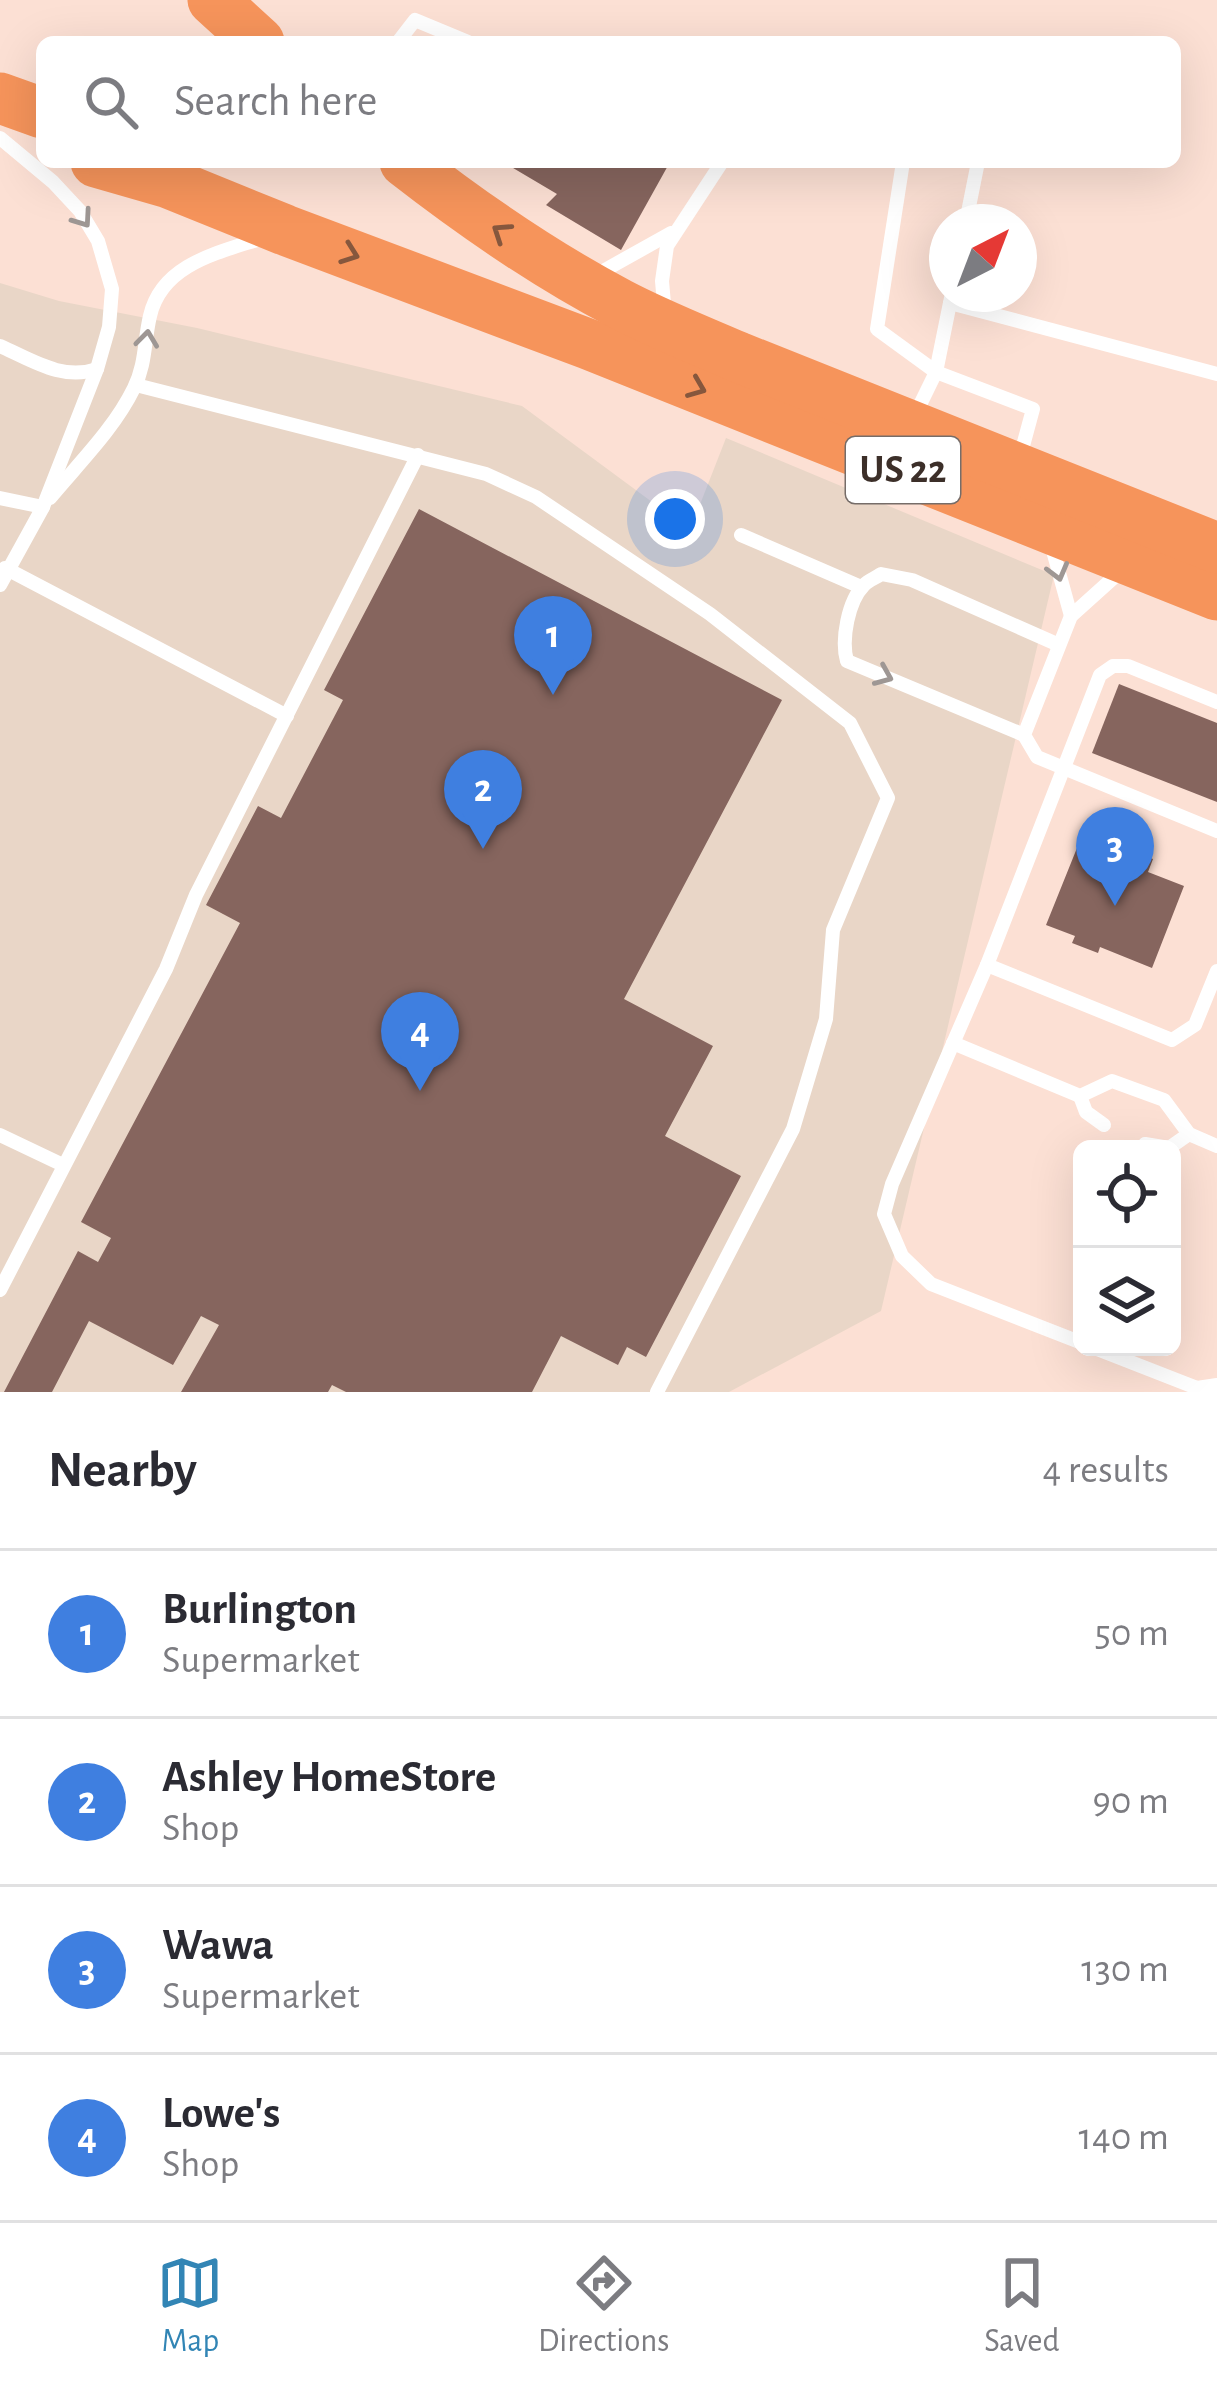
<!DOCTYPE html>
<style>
body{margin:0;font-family:"Alegreya Sans",sans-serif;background:#f2f2f3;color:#2b2b33}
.controls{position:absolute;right:36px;bottom:36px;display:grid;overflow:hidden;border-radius:18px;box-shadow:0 12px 48px #0002}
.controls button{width:108px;height:108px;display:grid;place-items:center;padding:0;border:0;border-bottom:3px solid #e1e1e2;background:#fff;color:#2b2b33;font:60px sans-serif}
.compass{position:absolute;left:929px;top:204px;width:108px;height:108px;border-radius:50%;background:#fff;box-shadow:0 12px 48px #0002;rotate:42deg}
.you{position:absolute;left:675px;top:519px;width:42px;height:42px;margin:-30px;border:9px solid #fff;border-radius:50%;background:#1a73e8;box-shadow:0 0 0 18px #1a73e833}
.badge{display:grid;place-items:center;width:78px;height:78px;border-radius:50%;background:#3285b5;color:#fff;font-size:39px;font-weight:700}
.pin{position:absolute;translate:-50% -99px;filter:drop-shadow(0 3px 6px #0008)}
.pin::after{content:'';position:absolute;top:63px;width:42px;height:36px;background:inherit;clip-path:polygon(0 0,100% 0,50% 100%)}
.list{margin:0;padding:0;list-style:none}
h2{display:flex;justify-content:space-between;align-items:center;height:156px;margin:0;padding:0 48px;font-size:51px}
h2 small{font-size:39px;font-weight:400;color:#7c7c81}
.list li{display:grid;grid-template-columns:78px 1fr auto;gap:36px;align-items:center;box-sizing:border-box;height:168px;padding:0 48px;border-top:3px solid #e1e1e2}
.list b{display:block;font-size:45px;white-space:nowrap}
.list p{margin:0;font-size:39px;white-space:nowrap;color:#7c7c81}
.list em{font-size:39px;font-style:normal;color:#7c7c81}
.icon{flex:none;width:66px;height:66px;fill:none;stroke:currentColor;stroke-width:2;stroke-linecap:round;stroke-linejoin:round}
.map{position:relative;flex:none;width:1217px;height:1392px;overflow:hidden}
.search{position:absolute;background:#fff;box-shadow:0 12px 48px #0002;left:36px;right:36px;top:36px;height:132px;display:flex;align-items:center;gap:30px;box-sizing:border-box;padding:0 42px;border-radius:18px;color:#7c7c81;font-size:45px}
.sheet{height:828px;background:#fff}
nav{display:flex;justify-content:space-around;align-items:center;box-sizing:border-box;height:168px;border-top:3px solid #e1e1e2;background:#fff;font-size:33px;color:#7c7c81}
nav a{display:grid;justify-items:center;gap:6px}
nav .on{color:#3285b5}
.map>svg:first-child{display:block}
.commercial{fill:#e9d6c7}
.building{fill:#86655e}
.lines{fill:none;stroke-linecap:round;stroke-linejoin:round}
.lane{stroke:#fff;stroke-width:14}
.highway{stroke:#f6945b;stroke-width:51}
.oneway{stroke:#9e9794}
.oneway2{stroke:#86573d}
.labels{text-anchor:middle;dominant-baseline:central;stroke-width:12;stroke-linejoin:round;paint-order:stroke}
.shield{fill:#fff;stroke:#766d69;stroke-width:3}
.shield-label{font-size:39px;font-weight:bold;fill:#3c2f29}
</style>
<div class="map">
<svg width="1217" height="1392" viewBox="0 0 1217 1392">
<rect width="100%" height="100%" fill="#fce0d4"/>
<!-- commercial -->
<polygon class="commercial" points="0,283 59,301 197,328 522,406 690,530 726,438 1054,575 881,1311 729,1392 0,1392"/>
<!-- building -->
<g class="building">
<polygon points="503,162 670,162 621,250 546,205 557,194"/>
<polygon points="419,509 782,700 624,999 713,1046 665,1136 741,1176 646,1357 627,1347 618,1365 561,1336 532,1392 346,1392 332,1385 328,1392 181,1392 219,1325 201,1316 173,1365 89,1321 52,1392 4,1392 78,1251 98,1262 111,1238 81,1222 240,923 206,905 258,806 281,818 343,700 324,690"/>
<polygon points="1119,684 1217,723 1217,802 1092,753"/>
<polygon points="1079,843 1116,858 1120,846 1153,859 1148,872 1184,886 1152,968 1100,947 1098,953 1072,943 1075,936 1046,925"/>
</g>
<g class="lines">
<!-- lane -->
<g class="lane">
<polyline points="398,42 415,20 468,42"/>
<polyline points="0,138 53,182 80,211 98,241 112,289 109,327 97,369 43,507 0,585"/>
<polyline points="903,162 877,329 936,372 915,415"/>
<polyline points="966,222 978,162"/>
<polyline points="596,275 671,233"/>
<polyline points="951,298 936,372 1033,409 1020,457"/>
<polyline points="950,303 1217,374"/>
<polyline points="665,315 662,281 667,246 722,162"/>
<path d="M0,346C32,360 62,381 97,369"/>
<polyline points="136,385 486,474 536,497 710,614 850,723 888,798 833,930 826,1019 793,1129 657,1392"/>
<polyline points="0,498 43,507"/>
<path d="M50,498C79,463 114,429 134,388C146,364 144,341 150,316C162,263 221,252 266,237"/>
<polyline points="741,535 861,587"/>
<polyline points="1050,540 1071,616"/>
<polyline points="5,568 287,716"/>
<polyline points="1121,571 1071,616 1024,735 1037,757 1217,831"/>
<polyline points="1217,702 1128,666 1113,666 1100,675 987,965 1172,1040 1195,1025 1217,971"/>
<path d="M1024,735L847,661C841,640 848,601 864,585C869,580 876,578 881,574L912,580L1059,645"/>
<polyline points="987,965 892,1184 884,1214 902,1256 931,1284 1082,1343"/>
<polyline points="953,1043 1080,1096 1112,1081 1164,1100 1189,1134 1217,1146"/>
<polyline points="1080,1096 1086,1112 1104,1125"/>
<polyline points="0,1135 63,1165"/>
<polyline points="1145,1144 1169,1148 1189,1134"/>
<polyline points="0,1290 166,969 196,895 418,455"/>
<polyline points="1092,1347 1197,1388 1217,1385"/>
</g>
<!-- highway -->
<g class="highway">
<polyline points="213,0 259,42"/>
<polyline points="0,98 42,113"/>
<polyline points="96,162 169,183 285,230 588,344 1217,595"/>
<path d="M405,162C473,215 544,264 620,304C658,324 699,340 738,357L1217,548"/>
</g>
</g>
<!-- one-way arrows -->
<defs><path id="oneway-chevron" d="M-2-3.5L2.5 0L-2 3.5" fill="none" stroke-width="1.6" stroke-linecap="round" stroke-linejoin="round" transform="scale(3)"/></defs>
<g class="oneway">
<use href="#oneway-chevron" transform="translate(83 219) rotate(55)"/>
<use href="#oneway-chevron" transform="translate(147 339) rotate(-83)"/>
<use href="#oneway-chevron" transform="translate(1058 572) rotate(75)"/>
<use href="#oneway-chevron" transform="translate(884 676) rotate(23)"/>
</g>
<g class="oneway2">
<use href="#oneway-chevron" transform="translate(501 232) rotate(-146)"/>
<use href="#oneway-chevron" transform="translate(350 254) rotate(20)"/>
<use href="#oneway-chevron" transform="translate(697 388) rotate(22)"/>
</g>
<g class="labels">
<!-- shield labels -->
<rect class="shield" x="846" y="437" width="114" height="66" rx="9"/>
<g class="shield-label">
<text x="903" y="470">US 22</text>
</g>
</g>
</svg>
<div class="controls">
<button><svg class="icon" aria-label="locate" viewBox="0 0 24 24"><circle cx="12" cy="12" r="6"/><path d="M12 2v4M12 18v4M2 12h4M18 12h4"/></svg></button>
<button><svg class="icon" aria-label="layers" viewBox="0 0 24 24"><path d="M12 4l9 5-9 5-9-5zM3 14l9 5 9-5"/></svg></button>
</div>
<svg class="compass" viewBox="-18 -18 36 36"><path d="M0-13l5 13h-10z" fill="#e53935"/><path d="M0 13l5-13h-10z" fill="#7c7c81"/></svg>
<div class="you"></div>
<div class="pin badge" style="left:553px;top:695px;background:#3f7fe0">1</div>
<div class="pin badge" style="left:483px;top:849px;background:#3f7fe0">2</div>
<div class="pin badge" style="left:1115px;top:906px;background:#3f7fe0">3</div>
<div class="pin badge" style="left:420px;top:1091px;background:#3f7fe0">4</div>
<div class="search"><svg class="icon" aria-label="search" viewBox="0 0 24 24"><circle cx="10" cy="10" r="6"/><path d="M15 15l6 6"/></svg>Search here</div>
</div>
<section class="sheet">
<h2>Nearby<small>4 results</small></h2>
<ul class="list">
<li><span class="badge" style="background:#3f7fe0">1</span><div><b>Burlington</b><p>Supermarket</p></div><em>50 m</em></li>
<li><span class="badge" style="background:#3f7fe0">2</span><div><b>Ashley HomeStore</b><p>Shop</p></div><em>90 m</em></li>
<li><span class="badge" style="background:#3f7fe0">3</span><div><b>Wawa</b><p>Supermarket</p></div><em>130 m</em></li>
<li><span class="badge" style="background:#3f7fe0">4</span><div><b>Lowe's</b><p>Shop</p></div><em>140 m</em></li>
</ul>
</section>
<nav>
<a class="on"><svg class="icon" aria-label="map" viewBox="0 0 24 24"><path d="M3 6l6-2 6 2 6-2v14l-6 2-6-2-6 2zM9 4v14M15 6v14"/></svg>Map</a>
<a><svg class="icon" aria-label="directions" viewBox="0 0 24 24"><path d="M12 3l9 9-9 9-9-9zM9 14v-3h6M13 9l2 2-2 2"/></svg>Directions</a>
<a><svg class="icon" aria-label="saved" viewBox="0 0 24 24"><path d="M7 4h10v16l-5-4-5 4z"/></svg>Saved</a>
</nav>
